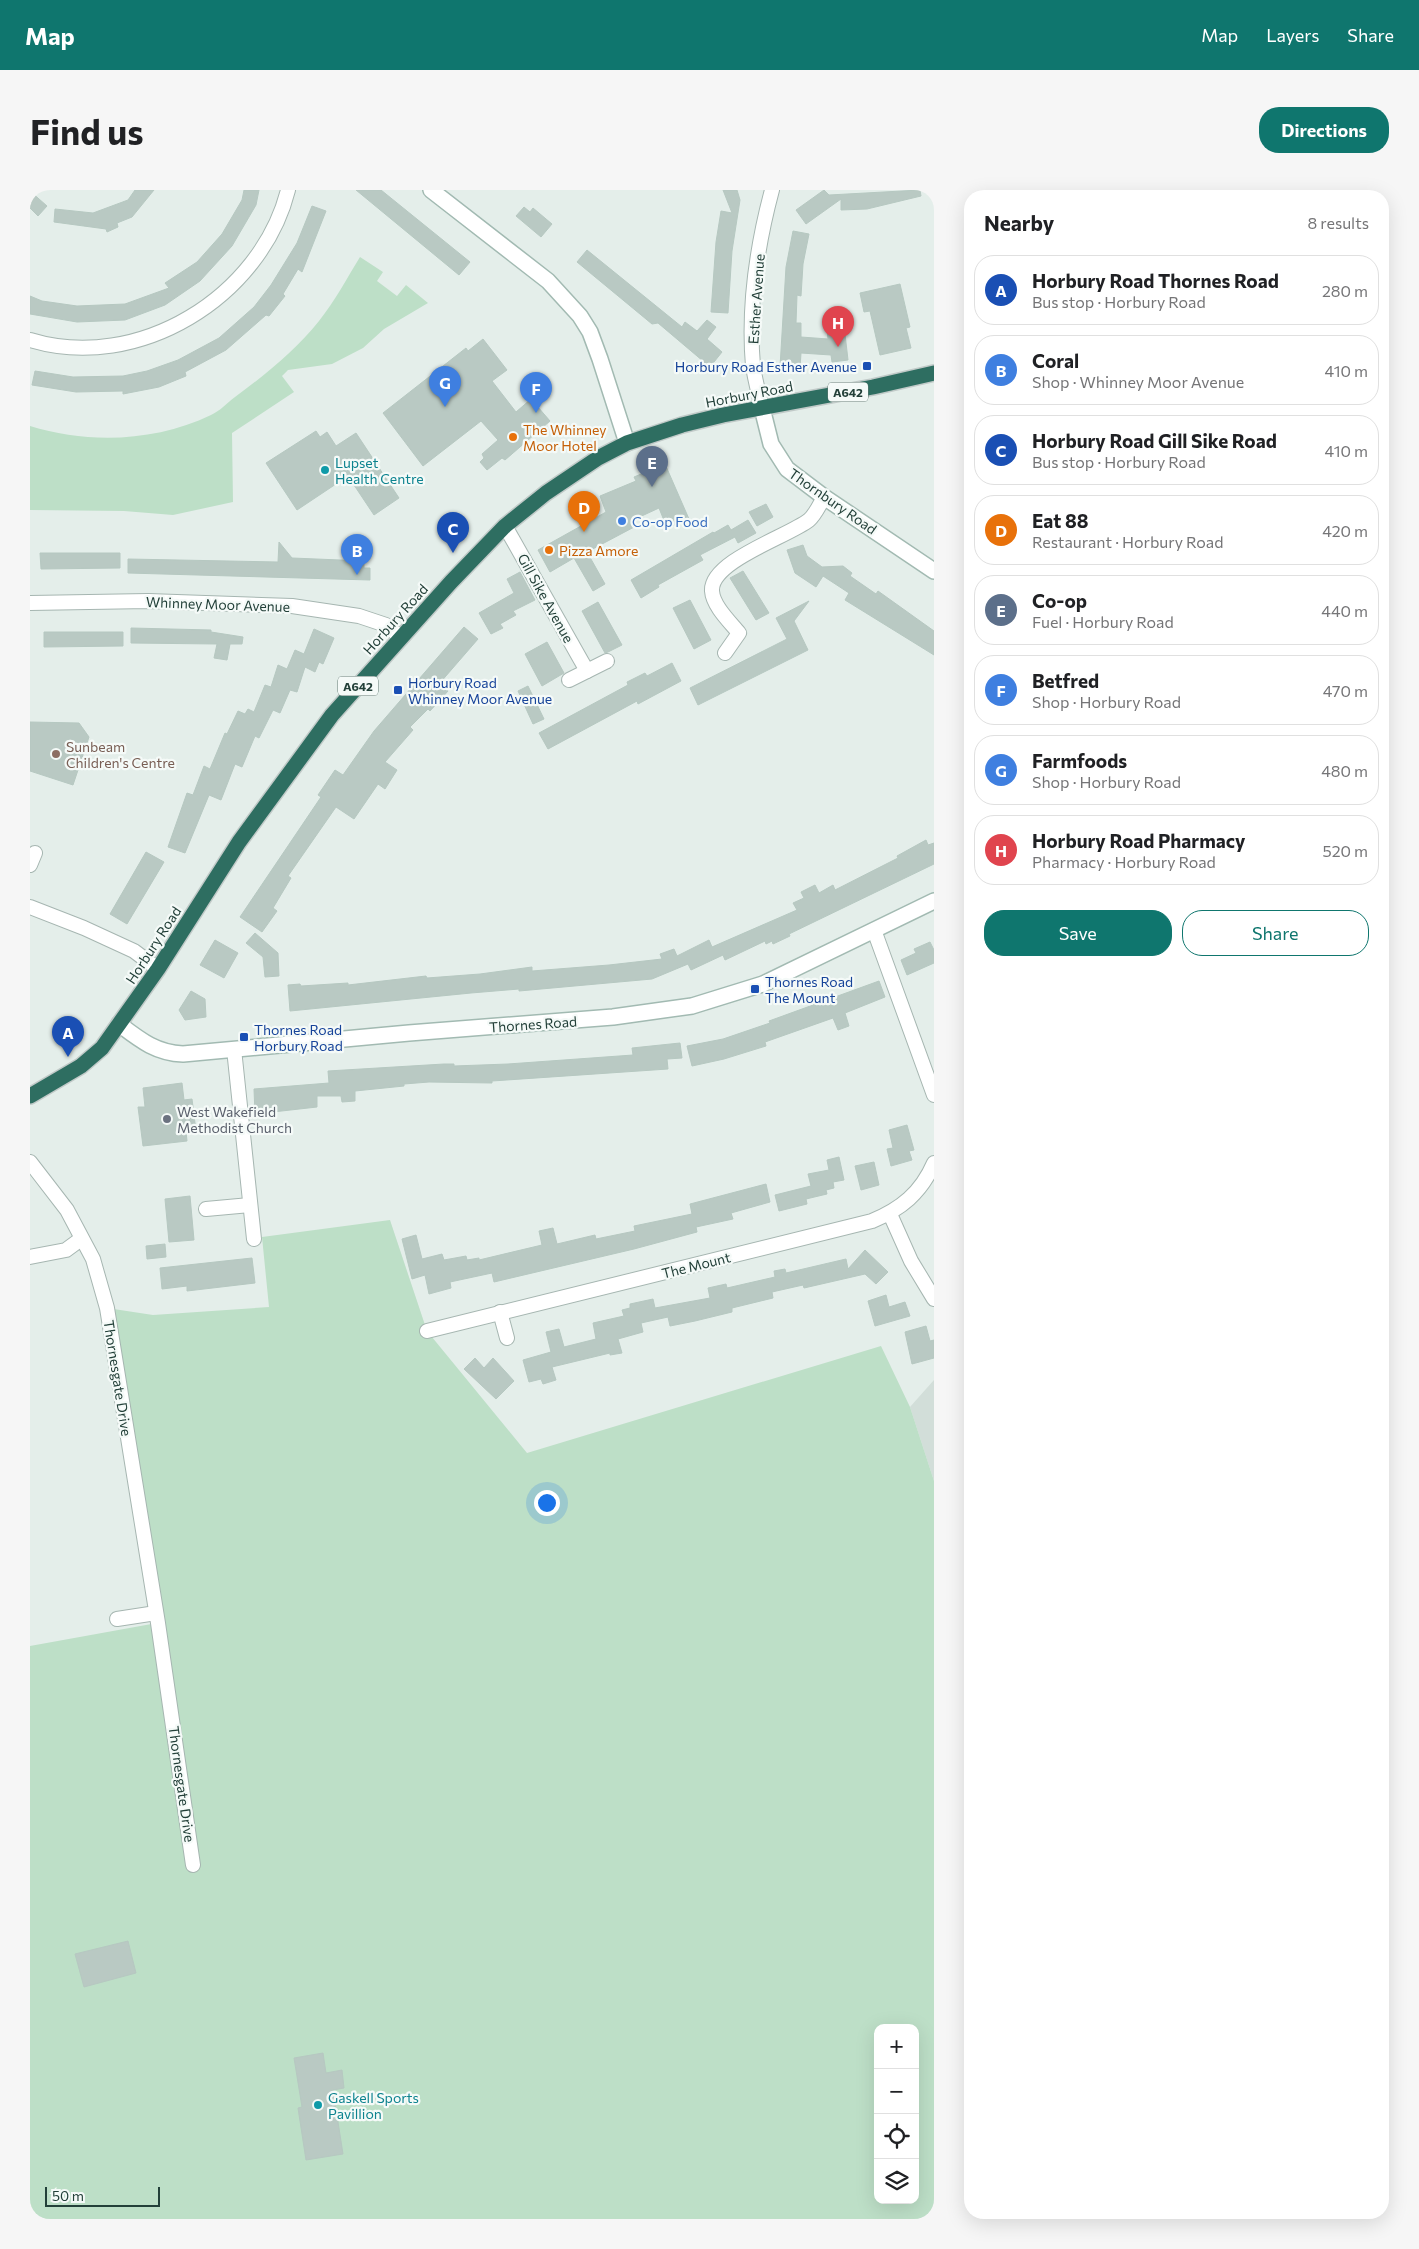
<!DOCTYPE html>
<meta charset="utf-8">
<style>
body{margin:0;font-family:Commissioner,sans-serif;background:#f6f6f6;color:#202124}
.controls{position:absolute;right:15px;bottom:15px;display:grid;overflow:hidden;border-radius:10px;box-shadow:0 5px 20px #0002}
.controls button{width:45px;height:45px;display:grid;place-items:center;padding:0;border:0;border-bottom:1px solid #e0e0e0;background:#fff;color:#202124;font:25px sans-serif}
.scale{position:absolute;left:15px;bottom:12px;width:115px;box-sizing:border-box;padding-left:5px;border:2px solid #234039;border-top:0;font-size:14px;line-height:18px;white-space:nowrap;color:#234039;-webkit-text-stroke:4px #f5faf8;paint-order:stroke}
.you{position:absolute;left:516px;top:1312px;width:18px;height:18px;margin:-12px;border:4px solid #fff;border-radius:50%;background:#1a73e8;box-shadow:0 0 0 8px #1a73e833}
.badge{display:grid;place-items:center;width:32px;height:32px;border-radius:50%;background:#0f766e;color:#fff;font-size:16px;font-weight:700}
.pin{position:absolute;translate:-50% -41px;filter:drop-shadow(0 1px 2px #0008)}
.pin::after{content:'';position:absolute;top:26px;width:18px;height:15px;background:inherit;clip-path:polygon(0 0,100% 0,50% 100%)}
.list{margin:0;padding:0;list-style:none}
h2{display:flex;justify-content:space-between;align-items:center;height:65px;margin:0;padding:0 20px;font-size:21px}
h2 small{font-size:16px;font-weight:400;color:#757577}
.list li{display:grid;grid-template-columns:32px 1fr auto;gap:15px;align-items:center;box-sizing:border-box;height:70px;margin:0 10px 10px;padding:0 10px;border:1px solid #e0e0e0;border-radius:20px}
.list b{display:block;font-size:19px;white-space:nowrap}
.list p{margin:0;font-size:16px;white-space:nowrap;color:#757577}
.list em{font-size:16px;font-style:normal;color:#757577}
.actions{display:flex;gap:10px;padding:15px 20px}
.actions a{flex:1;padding:11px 0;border:1px solid #0f766e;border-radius:20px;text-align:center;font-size:18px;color:#0f766e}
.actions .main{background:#0f766e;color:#fff}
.icon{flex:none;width:28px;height:28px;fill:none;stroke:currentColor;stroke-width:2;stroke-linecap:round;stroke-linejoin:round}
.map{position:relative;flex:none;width:904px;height:2029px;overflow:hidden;border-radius:20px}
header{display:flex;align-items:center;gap:30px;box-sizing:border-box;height:70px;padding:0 25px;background:#0f766e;color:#fff}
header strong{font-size:24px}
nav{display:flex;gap:28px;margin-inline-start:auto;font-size:18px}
.intro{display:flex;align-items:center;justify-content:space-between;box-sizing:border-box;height:120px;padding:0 30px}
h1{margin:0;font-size:35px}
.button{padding:12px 22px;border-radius:20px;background:#0f766e;color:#fff;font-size:18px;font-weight:700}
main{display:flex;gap:30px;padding:0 30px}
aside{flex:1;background:#fff;border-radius:20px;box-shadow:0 5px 20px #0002}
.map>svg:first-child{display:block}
.built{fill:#d2ded9}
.green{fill:#bddfc7;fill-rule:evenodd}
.building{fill:#b9c9c3;stroke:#b6c8c1}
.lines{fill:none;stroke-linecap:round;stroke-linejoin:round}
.street-casing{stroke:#a6b6b1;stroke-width:16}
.secondary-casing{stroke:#a2bab2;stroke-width:18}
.highway-casing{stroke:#c1cac8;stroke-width:18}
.street{stroke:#fff;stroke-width:14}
.secondary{stroke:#fff;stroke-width:15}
.highway{stroke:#2e6e61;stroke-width:15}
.transit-dot{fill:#1a4fb4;stroke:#f5faf8;stroke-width:2}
.food-dot{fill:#e8710a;stroke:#f5faf8;stroke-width:2}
.culture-dot{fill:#0f9aa8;stroke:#f5faf8;stroke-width:2}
.shop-dot{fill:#3f7fe0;stroke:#f5faf8;stroke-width:2}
.education-dot{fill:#8d6e63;stroke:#f5faf8;stroke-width:2}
.worship-dot{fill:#6b7280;stroke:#f5faf8;stroke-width:2}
.labels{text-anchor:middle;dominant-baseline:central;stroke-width:4.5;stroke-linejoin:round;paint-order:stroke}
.shield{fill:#f5faf8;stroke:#627872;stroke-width:1}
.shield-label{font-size:12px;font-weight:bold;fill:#234039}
.street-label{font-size:14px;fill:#234039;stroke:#f5faf8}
.transit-label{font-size:14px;fill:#164399;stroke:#f5faf8;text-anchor:start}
.food-label{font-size:14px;fill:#c56008;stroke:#f5faf8;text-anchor:start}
.culture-label{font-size:14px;fill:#0d838f;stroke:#f5faf8;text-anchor:start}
.shop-label{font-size:14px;fill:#366cbe;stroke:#f5faf8;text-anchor:start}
.education-label{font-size:14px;fill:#785e54;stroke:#f5faf8;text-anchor:start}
.worship-label{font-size:14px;fill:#5b616d;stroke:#f5faf8;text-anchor:start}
</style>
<header>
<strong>Map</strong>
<nav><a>Map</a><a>Layers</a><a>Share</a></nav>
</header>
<div class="intro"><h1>Find us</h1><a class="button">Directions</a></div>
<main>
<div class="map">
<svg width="904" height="2029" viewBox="0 0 904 2029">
<rect width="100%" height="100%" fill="#e4eeea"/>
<!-- built -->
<polygon class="built" points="904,1190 904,1291 880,1217"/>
<!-- green -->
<g class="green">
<path d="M330,67L353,82L347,91L367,106L376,95L398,113L354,139L333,158L302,174L258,180L252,186L264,202L202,243L203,312L143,325L94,321L0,320V236C58,254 125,252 181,225C190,221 197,213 205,207C236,184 265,161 289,131C305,111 317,88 330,67Z"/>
<path d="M360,1030L397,1141L497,1263L851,1156L880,1217L904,1291V2029H0V1456L127,1433L77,1118L123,1125L239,1117L232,1047ZM848,1838H885V2010H848Z"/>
</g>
<!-- building -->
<g class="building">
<polygon points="105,0 124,0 102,27 87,33 88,37 77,42 76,39 24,32 25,19 63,23 98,10"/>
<polygon points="214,0 229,0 226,15 202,56 170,91 135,115 95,130 47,132 0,124 0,106 12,111 47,116 95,114 139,98 135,93 167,72 192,44 212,10"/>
<polygon points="326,0 351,0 440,72 429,85"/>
<polygon points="693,0 707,0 710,10 702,61 698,123 681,122 686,52 691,21 702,23"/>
<polygon points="794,0 799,5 890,0 891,6 837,19 811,20 811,9 776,34 766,20"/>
<polygon points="0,1 17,16 8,26 0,18"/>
<polygon points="282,16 296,21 272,82 268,79 253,104 255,106 239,126 236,125 196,160 155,182 156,186 129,197 93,204 93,201 46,202 2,195 5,181 43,187 93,186 117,181 148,170 189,148 224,117 241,95 267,53"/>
<polygon points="494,17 500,22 503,18 522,34 511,47 486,26"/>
<polygon points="763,41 779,44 773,74 771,106 767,105 766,133 771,133 771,147 798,149 797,140 810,138 810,144 815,144 818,170 802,172 801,165 771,163 770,178 750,177 756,77"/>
<polygon points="557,60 652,137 655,132 667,141 677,130 686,137 677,149 692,162 680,177 628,133 622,134 547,72"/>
<polygon points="870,94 880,137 876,138 881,158 850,165 840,121 834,122 830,103"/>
<polygon points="453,149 477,180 462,191 486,222 501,209 520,231 475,270 472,268 457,280 450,272 454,268 452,264 468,250 451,231 393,276 353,223 436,158 438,161"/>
<polygon points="286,241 290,247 297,242 306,256 326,243 369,308 344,325 318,286 267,320 236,273"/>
<polygon points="635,274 659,329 637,338 629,318 603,330 606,336 557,362 575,394 563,401 544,368 520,382 508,360 576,322 570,306 606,291 604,287"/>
<polygon points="736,314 743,327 727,336 719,322"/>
<polygon points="718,330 726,343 708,353 705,347 670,365 673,370 628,395 629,397 611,408 601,390 683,342 684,343 698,335 701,340"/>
<polygon points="249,352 262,368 334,371 334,378 340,378 340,390 98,383 98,369 248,372"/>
<polygon points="773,355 777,366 792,377 813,376 822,383 820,386 846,404 848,401 904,441 904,465 815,410 819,403 793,386 786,397 765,383 757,360"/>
<polygon points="10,363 90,363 90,378 11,379"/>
<polygon points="713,381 739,423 726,430 700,388"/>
<polygon points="490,382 505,410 483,421 486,425 470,434 473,438 461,444 449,423 484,403 477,389"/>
<polygon points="660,410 681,450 664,459 643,418"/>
<polygon points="779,411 764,431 778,460 668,515 660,498 757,449 746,428"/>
<polygon points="568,412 592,455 578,462 575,463 552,421"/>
<polygon points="434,437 448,449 409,494 418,501 400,521 398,519 380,537 383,540 355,572 367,580 355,599 348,594 324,629 306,617 258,686 261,688 243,718 247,721 232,742 210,727 291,607 288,605 305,580 313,585 344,541"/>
<polygon points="101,438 181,440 181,442 213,447 212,454 200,454 197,470 184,468 187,454 101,453"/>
<polygon points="284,439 304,448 293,474 289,472 285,482 275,477 267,502 260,500 250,523 243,520 229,548 225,546 212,577 205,574 191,610 179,605 155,663 138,657 157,603 163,605 174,576 180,579 195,543 197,544 208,521 215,524 218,519 224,522 235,495 241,497 248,475 257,479 265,460 274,464"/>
<polygon points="14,442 93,442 93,456 14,457"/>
<polygon points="517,452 534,483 512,496 495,464"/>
<polygon points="642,473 651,491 608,514 607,511 518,559 509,543 598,495 597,492 615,483 617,486"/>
<polygon points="498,496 514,529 503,534 488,501"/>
<polygon points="0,532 49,533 59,547 43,595 0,581"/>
<polygon points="896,650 898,655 904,653 904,674 759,744 760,746 743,754 742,751 736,754 735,751 695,770 693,765 661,780 658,774 622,789 489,801 489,799 441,803 260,821 258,795 270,794 271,796 318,793 318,795 396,786 397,788 450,784 502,777 502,781 579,775 632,769 630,764 644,759 647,766 679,750 682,757 767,720 763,713 774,708 771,702 785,695 789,703 803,695 805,700 868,668 867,666"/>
<polygon points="116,662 134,672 97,734 80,724"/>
<polygon points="225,743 248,763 249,786 235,787 233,767 216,753"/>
<polygon points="185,750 208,763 194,788 170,775"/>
<polygon points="900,752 904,760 904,773 877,785 871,770 886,763 884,759"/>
<polygon points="849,791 855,807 815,823 819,836 808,840 803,828 735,852 736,856 694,869 662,876 657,856 693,849 740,833 739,831"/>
<polygon points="161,801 175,809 176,827 155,830 149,820"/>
<polygon points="650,853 652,868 637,869 638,879 462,891 462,893 399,892 374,894 374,896 325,901 325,911 312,912 311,906 287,906 287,917 225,924 224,899 299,893 298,881 414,874 424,874 424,876 478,874 603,865 602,858"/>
<polygon points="152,893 154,910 162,909 166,941 156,942 157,951 113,956 108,917 115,917 113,898"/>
<polygon points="877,935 884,960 879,961 882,970 861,976 857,959 863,958 859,940"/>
<polygon points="809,967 814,990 803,992 804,998 796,1000 797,1004 776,1009 777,1014 749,1021 745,1005 781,996 778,984 799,980 797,970"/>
<polygon points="844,972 849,995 831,1000 825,976"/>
<polygon points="736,994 740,1012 701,1023 703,1029 666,1037 667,1042 604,1059 464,1092 462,1083 420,1092 421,1098 399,1104 395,1085 382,1089 372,1049 386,1045 392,1069 412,1064 414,1070 436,1066 437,1070 449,1068 449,1070 512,1055 509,1041 523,1038 527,1054 565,1045 566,1049 605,1041 604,1036 662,1024 660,1014"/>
<polygon points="160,1006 164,1050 139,1052 135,1009"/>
<polygon points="135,1054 136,1067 117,1069 116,1056"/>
<polygon points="835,1060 858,1082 846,1094 835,1084 774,1098 773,1095 742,1102 743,1108 702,1118 702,1122 665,1131 640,1136 638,1127 611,1133 613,1142 588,1149 592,1163 580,1165 580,1163 522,1177 526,1190 513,1194 511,1189 499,1192 493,1170 521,1162 516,1142 529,1139 534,1157 566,1149 563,1133 594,1126 592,1120 600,1118 600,1114 623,1109 625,1118 680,1108 678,1098 696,1094 697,1098 745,1087 744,1081 755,1079 756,1083 816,1069 818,1079"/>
<polygon points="222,1068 225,1093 157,1101 157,1096 132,1099 130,1078"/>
<polygon points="856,1105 859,1117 875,1112 880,1126 845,1136 838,1111"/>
<polygon points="896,1136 900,1151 904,1150 904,1168 882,1174 875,1142"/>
<polygon points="445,1168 454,1178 463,1168 484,1191 466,1209 434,1179"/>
<polygon points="98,1751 106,1783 54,1797 45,1764"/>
<polygon points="293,1863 296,1883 312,1880 314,1898 303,1900 313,1964 276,1970 268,1918 272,1917 264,1868"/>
</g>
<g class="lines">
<defs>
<g id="street">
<path d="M0,150C108,183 231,107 258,0"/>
<path d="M732,218C729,204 725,190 723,176C718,118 727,56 742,0"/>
<polyline points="475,336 557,481"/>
<polyline points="0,413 118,411 262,416 329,426 356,435 370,447"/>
<path d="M695,463L709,443C700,432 683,416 682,401C680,371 759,346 779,330C785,325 790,314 794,307"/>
<polyline points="539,490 577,471"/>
<polyline points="0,675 5,663"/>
<polyline points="0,717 54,738 104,761 128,779"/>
<polyline points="844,740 904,905"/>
<polyline points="204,859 224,1049"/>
<polyline points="0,972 37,1020 63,1069 77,1118 128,1433 163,1675"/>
<polyline points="176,1019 220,1015"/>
<polyline points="860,1024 881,1071 904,1109"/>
<polyline points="0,1067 36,1060 51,1049"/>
<polyline points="470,1122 477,1148"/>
<path d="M397,1141L842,1031C871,1019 891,1003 904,973"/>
<polyline points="87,1429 126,1423"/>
</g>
<g id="secondary">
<polyline points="401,0 518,91 550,126 560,142 570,169 597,253"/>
<polyline points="732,218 741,254 757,279 794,307 904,381"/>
<path d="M89,834C110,850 126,863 153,864L379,843L583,827L662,816L733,794L904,711"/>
</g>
<polyline id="highway" points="0,906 51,876 72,858 128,779 209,652 302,525 421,392 475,336 516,303 568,268 597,253 652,235 693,225 843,197 904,183"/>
</defs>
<!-- street casing -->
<use href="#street" class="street-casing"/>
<!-- secondary casing -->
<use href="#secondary" class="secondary-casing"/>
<!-- highway casing -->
<use href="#highway" class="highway-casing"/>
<!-- street -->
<use href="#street" class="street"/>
<!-- secondary -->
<use href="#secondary" class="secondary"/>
<!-- highway -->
<use href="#highway" class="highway"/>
</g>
<!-- markers -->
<g class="transit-dot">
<rect x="832" y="171" width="10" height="10" rx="2.5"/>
<rect x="363" y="495" width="10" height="10" rx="2.5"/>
<rect x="720" y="794" width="10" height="10" rx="2.5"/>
<rect x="209" y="842" width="10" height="10" rx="2.5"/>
</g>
<g class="food-dot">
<circle cx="483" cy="247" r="5"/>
<circle cx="519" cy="360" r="5"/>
</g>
<g class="culture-dot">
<circle cx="295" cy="280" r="5"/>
<circle cx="288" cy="1915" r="5"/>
</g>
<circle class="shop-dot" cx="592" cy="331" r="5"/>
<circle class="education-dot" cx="26" cy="564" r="5"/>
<circle class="worship-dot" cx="137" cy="929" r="5"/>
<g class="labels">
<!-- shield labels -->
<g class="shield">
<rect x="798" y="192.5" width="40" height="19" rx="4"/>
<rect x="308" y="486.5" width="40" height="19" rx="4"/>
</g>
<g class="shield-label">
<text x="818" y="202">A642</text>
<text x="328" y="496">A642</text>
</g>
<!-- street labels -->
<g class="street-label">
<text transform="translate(726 109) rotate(-86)">Esther Avenue</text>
<text transform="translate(719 204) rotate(-11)">Horbury Road</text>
<text transform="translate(803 311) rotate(35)">Thornbury Road</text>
<text transform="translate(516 408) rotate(61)">Gill Sike Avenue</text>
<text transform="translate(188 414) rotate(2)">Whinney Moor Avenue</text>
<text transform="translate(365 429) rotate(-48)">Horbury Road</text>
<text transform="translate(123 755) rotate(-57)">Horbury Road</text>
<text transform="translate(503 834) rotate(-4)">Thornes Road</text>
<text transform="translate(666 1075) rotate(-14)">The Mount</text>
<text transform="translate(88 1188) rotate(81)">Thornesgate Drive</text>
<text transform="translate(152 1594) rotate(82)">Thornesgate Drive</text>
</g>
<!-- transit labels -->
<g class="transit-label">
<text x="827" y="176" text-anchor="end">Horbury Road Esther Avenue</text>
<text x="378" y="492">Horbury Road<tspan x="378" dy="16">Whinney Moor Avenue</tspan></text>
<text x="735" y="791">Thornes Road<tspan x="735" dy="16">The Mount</tspan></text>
<text x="224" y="839">Thornes Road<tspan x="224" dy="16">Horbury Road</tspan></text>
</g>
<!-- food labels -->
<g class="food-label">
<text x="493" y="239">The Whinney<tspan x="493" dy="16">Moor Hotel</tspan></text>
<text x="529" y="360">Pizza Amore</text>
</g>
<!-- culture labels -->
<g class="culture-label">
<text x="305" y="272">Lupset<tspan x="305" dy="16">Health Centre</tspan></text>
<text x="298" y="1907">Gaskell Sports<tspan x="298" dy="16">Pavillion</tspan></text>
</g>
<!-- shop labels -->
<g class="shop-label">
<text x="602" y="331">Co-op Food</text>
</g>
<!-- education labels -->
<g class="education-label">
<text x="36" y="556">Sunbeam<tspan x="36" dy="16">Children's Centre</tspan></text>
</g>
<!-- worship labels -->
<g class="worship-label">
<text x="147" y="921">West Wakefield<tspan x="147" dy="16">Methodist Church</tspan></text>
</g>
</g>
</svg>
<div class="controls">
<button>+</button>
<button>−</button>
<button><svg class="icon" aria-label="locate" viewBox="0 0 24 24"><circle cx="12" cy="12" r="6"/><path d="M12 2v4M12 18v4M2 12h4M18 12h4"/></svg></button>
<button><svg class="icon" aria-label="layers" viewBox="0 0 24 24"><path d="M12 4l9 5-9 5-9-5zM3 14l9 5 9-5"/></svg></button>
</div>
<div class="scale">50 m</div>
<div class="you"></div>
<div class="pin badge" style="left:38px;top:867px;background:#1a4fb4">A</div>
<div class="pin badge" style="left:327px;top:385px;background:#3f7fe0">B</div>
<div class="pin badge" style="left:423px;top:363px;background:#1a4fb4">C</div>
<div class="pin badge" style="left:554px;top:342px;background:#e8710a">D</div>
<div class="pin badge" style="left:622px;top:297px;background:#5c6f8a">E</div>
<div class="pin badge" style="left:506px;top:223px;background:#3f7fe0">F</div>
<div class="pin badge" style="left:415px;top:217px;background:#3f7fe0">G</div>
<div class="pin badge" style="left:808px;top:157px;background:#e0444e">H</div>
</div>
<aside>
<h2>Nearby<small>8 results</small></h2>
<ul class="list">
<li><span class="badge" style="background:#1a4fb4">A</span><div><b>Horbury Road Thornes Road</b><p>Bus stop · Horbury Road</p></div><em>280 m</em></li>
<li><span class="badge" style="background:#3f7fe0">B</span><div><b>Coral</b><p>Shop · Whinney Moor Avenue</p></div><em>410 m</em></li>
<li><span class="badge" style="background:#1a4fb4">C</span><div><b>Horbury Road Gill Sike Road</b><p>Bus stop · Horbury Road</p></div><em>410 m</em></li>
<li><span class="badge" style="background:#e8710a">D</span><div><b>Eat 88</b><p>Restaurant · Horbury Road</p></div><em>420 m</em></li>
<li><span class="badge" style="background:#5c6f8a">E</span><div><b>Co-op</b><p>Fuel · Horbury Road</p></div><em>440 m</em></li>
<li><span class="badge" style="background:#3f7fe0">F</span><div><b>Betfred</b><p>Shop · Horbury Road</p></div><em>470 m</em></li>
<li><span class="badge" style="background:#3f7fe0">G</span><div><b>Farmfoods</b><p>Shop · Horbury Road</p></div><em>480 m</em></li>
<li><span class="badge" style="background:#e0444e">H</span><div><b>Horbury Road Pharmacy</b><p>Pharmacy · Horbury Road</p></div><em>520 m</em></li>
</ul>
<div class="actions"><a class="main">Save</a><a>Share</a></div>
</aside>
</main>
